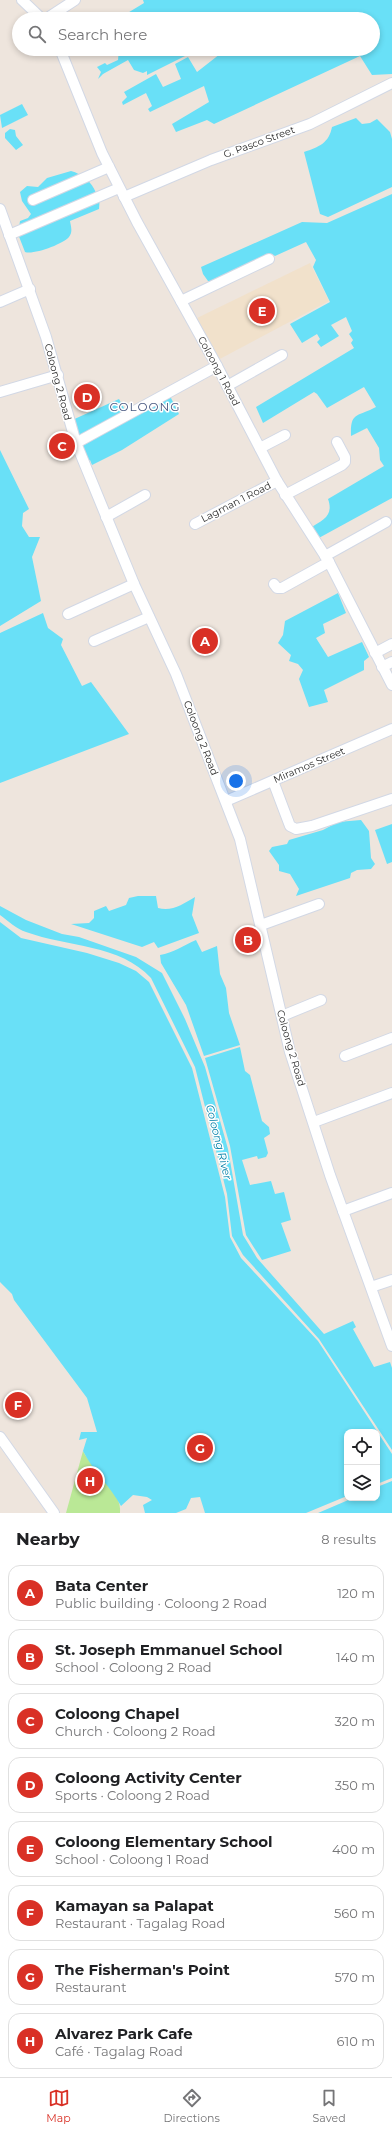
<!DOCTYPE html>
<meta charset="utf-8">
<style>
body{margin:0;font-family:Montserrat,sans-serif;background:#f6f6f6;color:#202124}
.controls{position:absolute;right:12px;bottom:12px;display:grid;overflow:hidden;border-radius:8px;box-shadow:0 2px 6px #0003}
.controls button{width:36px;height:36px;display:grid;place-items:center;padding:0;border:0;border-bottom:1px solid #e0e0e0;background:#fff;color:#202124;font:20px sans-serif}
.you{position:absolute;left:236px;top:781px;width:14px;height:14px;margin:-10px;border:3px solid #fff;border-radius:50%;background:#1a73e8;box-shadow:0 0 0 6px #1a73e833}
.badge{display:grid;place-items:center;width:26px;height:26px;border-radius:50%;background:#d93025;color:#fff;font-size:13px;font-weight:700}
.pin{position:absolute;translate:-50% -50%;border:2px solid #fff;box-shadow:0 1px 4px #0006}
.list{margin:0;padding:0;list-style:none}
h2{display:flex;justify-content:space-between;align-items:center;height:52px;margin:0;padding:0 16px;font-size:17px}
h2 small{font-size:13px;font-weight:400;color:#757577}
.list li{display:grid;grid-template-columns:26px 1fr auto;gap:12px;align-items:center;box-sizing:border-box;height:56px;margin:0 8px 8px;padding:0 8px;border:1px solid #e0e0e0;border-radius:12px}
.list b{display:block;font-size:15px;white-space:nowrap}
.list p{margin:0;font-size:13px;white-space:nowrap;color:#757577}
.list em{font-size:13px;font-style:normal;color:#757577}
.icon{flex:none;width:22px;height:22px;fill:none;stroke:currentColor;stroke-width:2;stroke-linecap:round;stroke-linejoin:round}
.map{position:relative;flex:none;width:392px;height:1513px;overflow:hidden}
.search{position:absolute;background:#fff;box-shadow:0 2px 6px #0003;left:12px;right:12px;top:12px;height:44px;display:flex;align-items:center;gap:10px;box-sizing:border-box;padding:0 14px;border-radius:22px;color:#757577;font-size:15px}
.sheet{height:564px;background:#fff}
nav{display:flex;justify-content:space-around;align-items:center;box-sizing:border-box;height:56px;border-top:1px solid #e0e0e0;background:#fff;font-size:11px;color:#757577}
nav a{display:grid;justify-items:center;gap:2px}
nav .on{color:#d93025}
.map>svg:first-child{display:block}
.education{fill:#f1e1cb}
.green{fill:#bae896}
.water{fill:#69e0f7}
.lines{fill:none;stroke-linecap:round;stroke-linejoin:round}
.minor-casing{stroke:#d2d8e5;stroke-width:12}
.minor{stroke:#fff;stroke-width:10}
.labels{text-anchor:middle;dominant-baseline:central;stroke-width:3;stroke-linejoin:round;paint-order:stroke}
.street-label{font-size:10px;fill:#2c2c2c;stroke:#fff}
.water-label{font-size:11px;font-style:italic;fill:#0480a7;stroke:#fff}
.quarter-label{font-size:12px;letter-spacing:1px;fill:#485880;stroke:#fff}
</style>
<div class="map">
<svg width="392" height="1513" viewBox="0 0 392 1513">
<rect width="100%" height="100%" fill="#eee5dd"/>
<!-- education -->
<polygon class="education" points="310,263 329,301 216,361 193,320"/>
<!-- green -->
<path class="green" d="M83,1451C92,1469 123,1492 120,1513H66Z"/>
<!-- water -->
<g class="water">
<polygon points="143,0 392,0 392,74 372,75 360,56 214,124 207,120 176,132 172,124 209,102 204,86 150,112 148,109 152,106 146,93 123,105 122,102 127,97 124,92 156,74 163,87 181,79 175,64 188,57 197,72 220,54 218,49 373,49 373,19 123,19 121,17 144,3"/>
<polygon points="119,49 199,49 147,75 147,71 143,73 134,70 128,60 103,74 98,79 101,72 97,67 105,63 107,65 118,60"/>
<polygon points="22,104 28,115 2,128 0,115"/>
<path d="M356,118L362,124L370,123L377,119L390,132L392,139V187L328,217L320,214L304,152C319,147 329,143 332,127Z"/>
<polygon points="10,129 15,130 16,136 23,145 16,150 5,138 5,133"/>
<path d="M71,171C82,174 92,182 96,193L100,195L99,209L70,221C71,227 73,232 69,237C63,244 34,255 25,252L18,234L20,221L28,218L31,214L22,201L20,192L27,186L38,187L47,178Z"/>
<path d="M392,194V498L317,539L310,528C323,520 334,516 328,499L384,466L380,460L379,448L367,428L351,436C350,411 358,417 376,407L364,387L327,408L317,394L314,392L263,423L256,407L354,348L351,343L353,340L349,334L352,331L346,317L331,325L339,336L321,347L317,342L320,339L317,334L302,343L290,324L330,302L313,267L316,260L306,242L275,256L272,254L214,281H208L203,274L201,267L302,222L327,223Z"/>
<polygon points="170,396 179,414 122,450 92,465 90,460 86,462 79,448"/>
<polygon points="119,399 126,412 77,436 70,421"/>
<polygon points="0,450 29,509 23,513 22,526 29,537 40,537 32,557 41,601 0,626"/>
<polygon points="338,593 346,613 323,624 325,633 316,638 328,657 362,642 369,657 364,661 364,670 324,690 328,702 309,707 299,679 303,670 298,664 289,661 291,655 278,643 283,635 285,621"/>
<polygon points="43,613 48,628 63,639 61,645 82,686 91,682 129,734 0,783 0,633"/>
<polygon points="361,820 369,831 371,858 375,864 371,869 357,870 351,873 350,878 296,896 299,889 290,874 279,871 279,865 269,851 272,847 287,844 289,840 323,830 338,822"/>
<polygon points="392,824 392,862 387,864 375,830"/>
<path d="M138,896H156L158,908C172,912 183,904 195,897L192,915L199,933L158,948L154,942L142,947L71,924L89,923L94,918V911L106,906L109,911L126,905L129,898Z"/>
<path d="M0,906L26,920L62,934L79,937L136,957L162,973L185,1019L205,1067L228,1149L243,1235L257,1258L324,1334L353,1321L356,1327L353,1329L374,1367L390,1362L392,1368V1450L319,1339L243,1255L232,1236L227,1194L195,1067L151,978C120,944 67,947 26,932C17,929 8,921 0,915Z"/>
<path d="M0,922L21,938L87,953L119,963L136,971L149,982L192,1068L225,1197L230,1237L241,1258L318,1341L392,1454V1478L377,1484V1432H347V1496L306,1513H205L200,1497L191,1498L186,1509L176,1513H145L143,1505L152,1500L147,1497L133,1495L121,1506C110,1486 93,1471 83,1451L87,1438L79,1440L81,1432H97L87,1398L14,1300L12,1294L0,1282Z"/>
<path d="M196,940L202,952L217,946L220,974L226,988L229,1013L240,1045L204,1056L186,1005L161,963L160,955C173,953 184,945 196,940Z"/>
<polygon points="240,1047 245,1071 250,1075 262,1121 269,1127 270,1134 264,1138 268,1153 266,1157 258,1159 257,1156 242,1160 250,1185 271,1181 275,1194 284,1192 291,1220 281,1223 291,1251 262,1260 246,1235 230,1146 205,1058"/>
<polygon points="392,1481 392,1513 318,1513 353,1498 377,1498 377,1487"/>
</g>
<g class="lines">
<defs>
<g id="minor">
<polyline points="22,0 42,19"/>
<polyline points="46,19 75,0"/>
<polyline points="60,49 102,153 137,222 217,366 277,481 329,562 392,685"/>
<polyline points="124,197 211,160 310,124 392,83"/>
<polyline points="33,200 109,167"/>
<polyline points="0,209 46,337 76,443 134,584 176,674 240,839 290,1052 330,1175 392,1346"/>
<polyline points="9,235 119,188"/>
<polyline points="181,301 269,259"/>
<polyline points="0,302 30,289"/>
<polyline points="227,386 282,355"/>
<polyline points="0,392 58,375"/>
<polyline points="76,443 217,366"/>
<polyline points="260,448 285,435"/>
<polyline points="285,495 342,465 345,462 345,457 337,442"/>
<polyline points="106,517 145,495"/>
<polyline points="195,524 277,481"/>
<polyline points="325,556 386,522"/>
<polyline points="274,584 277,588 282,588 329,562"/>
<polyline points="68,614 134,584"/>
<polyline points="94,641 149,617"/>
<polyline points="375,653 392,644"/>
<polyline points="382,667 392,662"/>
<polyline points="273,781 290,826 296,829 312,826 392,799"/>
<polyline points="226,801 392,729"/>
<polyline points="261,925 319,904"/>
<polyline points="282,1016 321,1000"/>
<polyline points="345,1056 392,1038"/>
<polyline points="314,1122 392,1093"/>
<polyline points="343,1211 392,1193"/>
<polyline points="371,1287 392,1280"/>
<polyline points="0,1437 54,1513"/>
</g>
</defs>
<!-- minor casing -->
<use href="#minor" class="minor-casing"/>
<!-- minor -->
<use href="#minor" class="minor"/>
</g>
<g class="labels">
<!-- street labels -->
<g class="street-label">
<text transform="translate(259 142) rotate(-20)">G. Pasco Street</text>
<text transform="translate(219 371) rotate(62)">Coloong 1 Road</text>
<text transform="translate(58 382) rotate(75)">Coloong 2 Road</text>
<text transform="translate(236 502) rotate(-27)">Lagman 1 Road</text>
<text transform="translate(201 738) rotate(69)">Coloong 2 Road</text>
<text transform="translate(309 765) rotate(-23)">Miramos Street</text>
<text transform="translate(291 1048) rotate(74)">Coloong 2 Road</text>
</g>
<!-- water labels -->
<g class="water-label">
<text transform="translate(219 1142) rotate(76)">Coloong River</text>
</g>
<!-- quarter labels -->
<g class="quarter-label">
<text x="145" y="406">COLOONG</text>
</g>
</g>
</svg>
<div class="controls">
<button><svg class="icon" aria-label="locate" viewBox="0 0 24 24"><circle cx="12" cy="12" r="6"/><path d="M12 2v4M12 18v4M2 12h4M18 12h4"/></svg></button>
<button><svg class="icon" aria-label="layers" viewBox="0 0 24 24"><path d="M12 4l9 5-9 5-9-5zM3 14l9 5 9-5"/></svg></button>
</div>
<div class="you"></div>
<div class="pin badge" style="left:205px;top:641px">A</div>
<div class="pin badge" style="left:248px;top:940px">B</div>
<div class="pin badge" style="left:62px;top:446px">C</div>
<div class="pin badge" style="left:87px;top:397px">D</div>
<div class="pin badge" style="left:262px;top:311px">E</div>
<div class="pin badge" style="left:18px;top:1405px">F</div>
<div class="pin badge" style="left:200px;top:1448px">G</div>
<div class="pin badge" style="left:90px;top:1481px">H</div>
<div class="search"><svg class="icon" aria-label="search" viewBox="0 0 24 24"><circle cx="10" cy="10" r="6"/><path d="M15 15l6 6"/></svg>Search here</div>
</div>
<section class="sheet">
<h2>Nearby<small>8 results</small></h2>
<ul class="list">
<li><span class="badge">A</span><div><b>Bata Center</b><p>Public building · Coloong 2 Road</p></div><em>120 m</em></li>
<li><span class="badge">B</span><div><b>St. Joseph Emmanuel School</b><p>School · Coloong 2 Road</p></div><em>140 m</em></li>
<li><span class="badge">C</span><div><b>Coloong Chapel</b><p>Church · Coloong 2 Road</p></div><em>320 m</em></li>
<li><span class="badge">D</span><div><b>Coloong Activity Center</b><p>Sports · Coloong 2 Road</p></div><em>350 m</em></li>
<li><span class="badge">E</span><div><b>Coloong Elementary School</b><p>School · Coloong 1 Road</p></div><em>400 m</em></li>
<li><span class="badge">F</span><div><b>Kamayan sa Palapat</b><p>Restaurant · Tagalag Road</p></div><em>560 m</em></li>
<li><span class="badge">G</span><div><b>The Fisherman's Point</b><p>Restaurant</p></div><em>570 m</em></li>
<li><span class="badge">H</span><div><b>Alvarez Park Cafe</b><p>Café · Tagalag Road</p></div><em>610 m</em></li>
</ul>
</section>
<nav>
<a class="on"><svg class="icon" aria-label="map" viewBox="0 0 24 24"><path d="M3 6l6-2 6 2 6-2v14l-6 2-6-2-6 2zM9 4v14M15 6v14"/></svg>Map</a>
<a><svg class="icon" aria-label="directions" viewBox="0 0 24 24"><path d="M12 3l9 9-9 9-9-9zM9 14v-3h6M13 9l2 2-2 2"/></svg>Directions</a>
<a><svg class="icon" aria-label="saved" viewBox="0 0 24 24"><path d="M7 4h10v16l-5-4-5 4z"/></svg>Saved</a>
</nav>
